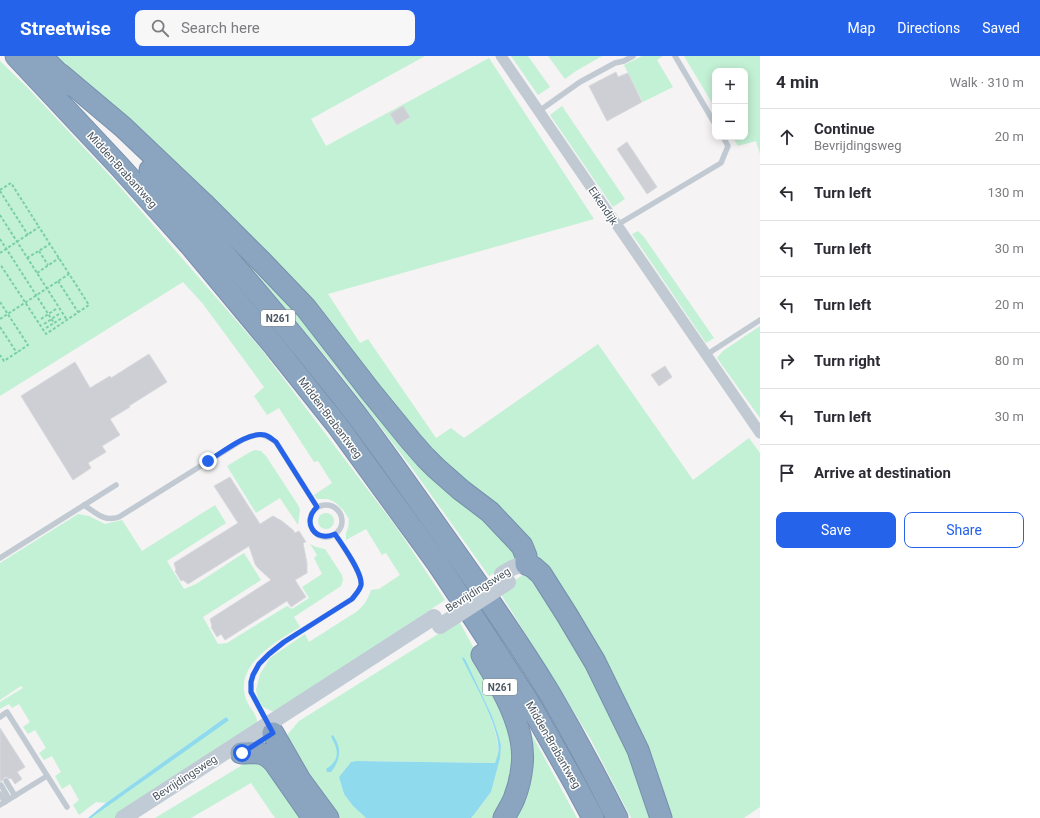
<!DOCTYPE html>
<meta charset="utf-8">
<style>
body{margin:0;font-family:Roboto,sans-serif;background:#f7f7f7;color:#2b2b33}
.controls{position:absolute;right:12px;top:12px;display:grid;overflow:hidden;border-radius:8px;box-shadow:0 2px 10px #0003}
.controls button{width:36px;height:36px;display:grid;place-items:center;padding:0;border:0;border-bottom:1px solid #e1e1e2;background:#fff;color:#2b2b33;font:20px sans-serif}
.stop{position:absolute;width:12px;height:12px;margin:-9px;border:3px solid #2563eb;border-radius:50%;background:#fff}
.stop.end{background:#2563eb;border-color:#fff;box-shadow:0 1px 4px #0008}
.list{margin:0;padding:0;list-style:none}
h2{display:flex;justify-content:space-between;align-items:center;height:52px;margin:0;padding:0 16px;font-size:17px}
h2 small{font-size:13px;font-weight:400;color:#7c7c81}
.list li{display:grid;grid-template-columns:26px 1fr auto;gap:12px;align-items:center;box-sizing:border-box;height:56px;padding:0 16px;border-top:1px solid #e1e1e2}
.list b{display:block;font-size:15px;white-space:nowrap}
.list p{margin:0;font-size:13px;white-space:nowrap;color:#7c7c81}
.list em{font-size:13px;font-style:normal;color:#7c7c81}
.actions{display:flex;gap:8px;padding:12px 16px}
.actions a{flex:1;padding:9px 0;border:1px solid #2563eb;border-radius:8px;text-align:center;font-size:14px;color:#2563eb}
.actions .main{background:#2563eb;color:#fff}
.icon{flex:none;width:22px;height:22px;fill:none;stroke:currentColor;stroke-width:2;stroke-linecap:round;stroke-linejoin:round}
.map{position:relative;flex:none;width:760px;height:762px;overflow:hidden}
header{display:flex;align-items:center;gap:24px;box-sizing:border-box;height:56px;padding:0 20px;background:#2563eb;color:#fff}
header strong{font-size:19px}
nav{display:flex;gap:22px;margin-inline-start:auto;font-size:14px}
.search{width:280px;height:36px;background:#f7f7f7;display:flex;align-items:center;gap:10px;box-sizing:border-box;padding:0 14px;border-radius:8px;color:#7c7c81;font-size:15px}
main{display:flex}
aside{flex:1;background:#fff}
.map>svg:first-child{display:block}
.green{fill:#c3f1d5}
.water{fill:#90daee}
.building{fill:#cdcfd5;stroke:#d7d9de}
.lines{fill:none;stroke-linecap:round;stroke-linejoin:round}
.highway-casing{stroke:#7690ad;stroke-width:23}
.path{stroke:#7ad0a6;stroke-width:2;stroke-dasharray:3 2;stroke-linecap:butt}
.lane{stroke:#c1cad2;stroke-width:5.5}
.street{stroke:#c1cad2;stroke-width:11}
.secondary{stroke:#c1cbd6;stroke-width:16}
.highway{stroke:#8ba5c1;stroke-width:21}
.secondary-bridge{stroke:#c1cbd6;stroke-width:16}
.route{stroke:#2563eb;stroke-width:5}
.labels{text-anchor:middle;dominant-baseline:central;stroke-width:3;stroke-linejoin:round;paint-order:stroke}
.shield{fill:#fff;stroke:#808990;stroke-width:1}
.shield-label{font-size:10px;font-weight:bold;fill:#4a5661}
.street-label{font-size:11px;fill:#4a5661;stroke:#fff}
</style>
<header>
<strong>Streetwise</strong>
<div class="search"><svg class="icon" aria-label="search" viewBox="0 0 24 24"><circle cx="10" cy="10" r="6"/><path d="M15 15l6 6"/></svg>Search here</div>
<nav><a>Map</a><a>Directions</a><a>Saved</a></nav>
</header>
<main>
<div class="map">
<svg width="760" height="762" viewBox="0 0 760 762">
<rect width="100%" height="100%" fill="#f5f3f3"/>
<!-- green -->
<g class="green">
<polygon points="57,0 425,0 311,63 326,90 489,2 594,163 328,238 360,287 368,283 436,382 451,372 464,382 598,288 693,424 749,382 760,397 760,751 744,762 664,762 582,577 458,426 84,25"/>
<polygon points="511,0 528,0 550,31 538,39"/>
<polygon points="548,0 602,0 576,15 565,23"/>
<polygon points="642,0 663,0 657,4 673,31 643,46 624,9"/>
<polygon points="684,0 760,0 760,98 756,85 738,90 732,81 745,81 745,15 715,15 715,52"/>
<path d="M0,5L26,30L114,124L261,293L397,472L445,544L275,656L269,654L263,651L258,643L256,634L260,618L270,602L305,578L309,586L356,556C364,550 368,543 371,534L379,533L400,519L386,497L382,499L366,473L346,484V477L348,472L349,463L344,455L336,447L328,443H317L314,439L332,427L318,405L314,406L279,352L267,359L254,340L264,331L203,248L183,226L0,340Z"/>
<polygon points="562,50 625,143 613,151 550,59"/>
<polygon points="203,154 518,495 515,505 489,520 414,415 337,314"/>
<polygon points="638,175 644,181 714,282 706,287 632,178"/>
<polygon points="760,270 760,362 717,302 723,295"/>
<polygon points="255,394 261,395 266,400 298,449 300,454 298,469 280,442 256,457 227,410 250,396"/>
<path d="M215,449L226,467L167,505L184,533L196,528L244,497L261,524L203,561L218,588L227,587L287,550L292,553L309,542L302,531L322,518L314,502L317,499L310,488L316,491L325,493L327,496L342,519L343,524L341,530L294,561L300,571C276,586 234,608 246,643C248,650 257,659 257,665C257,667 256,669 256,671L117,762H91L227,665L229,664L226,661L106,747L96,746L79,759L73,749L79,744L70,728L62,733L55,720L61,716L52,700L44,704L39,697L46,692L35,674L28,678L23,671L30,666L19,648L12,652L9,648L0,653V646L23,632L21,630L0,644V507L78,458L89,460L105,468L122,464L142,495Z"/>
<circle cx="326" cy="465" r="8"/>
<polygon points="527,516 606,636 656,762 631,762 590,682 499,535"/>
<path d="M459,565L510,659L516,722L497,762H471L473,760L491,736L501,689L492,660L463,601C473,622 502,678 498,699C497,701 496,705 495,707L356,705L351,706L339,721L344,738L353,750L366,762H335L288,692V678L299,665Z"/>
<polygon points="518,653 577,762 509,762"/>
<polygon points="253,705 262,707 306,762 275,762 251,727 191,762 155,762 244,708"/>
</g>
<!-- water -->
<g class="water">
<path d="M462,601L465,603L492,660L498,678L501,689L500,702L496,717L491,736L473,760L471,762H366L353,750L344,738L339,721L351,706L356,705L495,707C496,704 497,701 498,698C503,676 472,623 462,602Z"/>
<polygon points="226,661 229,664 228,665 91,762 88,762 106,747"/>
<path d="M333,679C342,692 341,703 331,716H327L326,713C334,708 339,701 336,692C335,687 332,684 331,680Z"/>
</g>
<!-- building -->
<g class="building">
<polygon points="616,16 618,21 628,17 642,46 607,65 589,30"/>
<polygon points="403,50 410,61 397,69 390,58"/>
<polygon points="627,86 657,131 647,138 617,93"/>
<polygon points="149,298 167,326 129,350 130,351 110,363 120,379 102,390 106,396 88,407 91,412 73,424 21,340 75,306 90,332 110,320 111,322"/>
<polygon points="665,310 672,321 659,330 651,319"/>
<polygon points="230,421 260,468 273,460 282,465 293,474 295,477 299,475 306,486 303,487 307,507 307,517 295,524 306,541 291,551 287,545 225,584 221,578 217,581 211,571 212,570 210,563 271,524 257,511 255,508 249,490 188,528 183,524 181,525 175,515 176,514 174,507 238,467 214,430"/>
<polygon points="0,672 25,711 17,716 22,723 15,728 11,722 10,723 6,721 4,722 2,725 0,725"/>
</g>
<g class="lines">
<defs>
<g id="highway">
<polyline points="16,0 120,111 190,189 275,291 337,369 438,508 476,565 529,647 575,728 593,762"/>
<polyline points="41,0 70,29"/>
<polyline points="60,18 123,71 203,147 263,207 306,252 371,336 411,385 425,401 436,412 461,434 490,456 522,490 526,500 526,508 533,511 541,518 567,559 595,606 638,694 661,762"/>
<path d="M150,114C221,193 290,273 355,357C380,390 404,424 428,458C470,517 512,576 550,638C574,679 596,720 617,762"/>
<path d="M482,599C501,630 527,673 522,710C521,721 518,733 514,743C511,750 507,756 504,762"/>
<polyline points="273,677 300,724 328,762"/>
<path d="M241,697C257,697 262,694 274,706L313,762"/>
</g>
</defs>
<!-- highway casing -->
<use href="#highway" class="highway-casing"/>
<!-- path -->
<g class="path">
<polyline points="0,134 11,127 39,171"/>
<polyline points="0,135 28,179"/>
<polyline points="0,159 67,264"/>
<polyline points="0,183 54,267 62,262"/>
<polyline points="39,195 48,209"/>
<polyline points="0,197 39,171 89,249 46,278 0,208"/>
<polyline points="27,202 50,188"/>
<polyline points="37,217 59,202"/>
<polyline points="58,225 78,256"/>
<polyline points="0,246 28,289 4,305 0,299"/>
<polyline points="0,263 69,218"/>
<polyline points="41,263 56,253"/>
<polyline points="44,268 59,258"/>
<polyline points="0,271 17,297"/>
<polyline points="46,272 54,267"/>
</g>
<!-- lane -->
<g class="lane">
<polyline points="675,0 715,68"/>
<polyline points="539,55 580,26 615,7 624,5 633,0"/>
<polyline points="617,169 721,107 728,90 723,81"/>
<polyline points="706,299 760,264"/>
<circle cx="326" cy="465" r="16"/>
<path d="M84,449C96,457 104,466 119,461L244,383C258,377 263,377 276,386L317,451"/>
<polyline points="0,502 116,429"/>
<polyline points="0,661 7,656 67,751"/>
<path d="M268,668L251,636V626L253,619L259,608L269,598L284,586L352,543C355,539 360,534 361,529C363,517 342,489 335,478"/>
<polyline points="6,725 15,740"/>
<polyline points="1,729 9,743"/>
<polyline points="0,738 5,746"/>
<polyline points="0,749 47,720"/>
</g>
<!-- street -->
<polyline class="street" points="501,0 617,169 760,377"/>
<!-- secondary -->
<g class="secondary">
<path d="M502,518C510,513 516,509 526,508"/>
<polyline points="123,762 434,561"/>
</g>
<!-- highway -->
<use href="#highway" class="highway"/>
<!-- secondary-bridge -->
<polyline class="secondary-bridge" points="440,570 508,526"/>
</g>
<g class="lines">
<!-- route -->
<path class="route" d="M208,405C223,396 248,375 265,379C269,380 273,384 276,386L317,451C301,466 315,487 335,478C342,489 363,517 361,529C360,534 355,539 352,543L284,586L269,598L259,608L253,619L251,626V636L273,677L242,697"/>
</g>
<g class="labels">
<!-- shield labels -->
<g class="shield">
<rect x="261" y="254" width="34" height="16" rx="3"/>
<rect x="483" y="623" width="34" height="16" rx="3"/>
</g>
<g class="shield-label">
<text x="278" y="262">N261</text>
<text x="500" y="631">N261</text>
</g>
<!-- street labels -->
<g class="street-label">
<text transform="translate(122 114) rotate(48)">Midden-Brabantweg</text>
<text transform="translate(603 150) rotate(56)">Eikendijk</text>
<text transform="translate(330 362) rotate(53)">Midden-Brabantweg</text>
<text transform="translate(478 534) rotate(-32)">Bevrijdingsweg</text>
<text transform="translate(553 689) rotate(60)">Midden-Brabantweg</text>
<text transform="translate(185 722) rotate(-33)">Bevrijdingsweg</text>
</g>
</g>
</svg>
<div class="controls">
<button>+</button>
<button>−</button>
</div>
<div class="stop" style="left:242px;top:697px"></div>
<div class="stop end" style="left:208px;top:405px"></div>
</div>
<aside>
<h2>4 min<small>Walk · 310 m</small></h2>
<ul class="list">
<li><svg class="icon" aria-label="ahead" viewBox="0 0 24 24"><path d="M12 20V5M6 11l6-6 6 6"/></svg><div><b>Continue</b><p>Bevrijdingsweg</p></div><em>20 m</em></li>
<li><svg class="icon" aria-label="left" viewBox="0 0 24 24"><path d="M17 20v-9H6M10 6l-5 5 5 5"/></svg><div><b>Turn left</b></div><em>130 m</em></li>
<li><svg class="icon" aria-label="left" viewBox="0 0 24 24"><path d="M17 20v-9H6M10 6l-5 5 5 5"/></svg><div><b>Turn left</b></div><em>30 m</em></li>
<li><svg class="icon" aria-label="left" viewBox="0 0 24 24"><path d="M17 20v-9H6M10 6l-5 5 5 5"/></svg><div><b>Turn left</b></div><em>20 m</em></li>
<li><svg class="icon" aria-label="right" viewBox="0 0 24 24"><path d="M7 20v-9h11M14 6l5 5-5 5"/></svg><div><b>Turn right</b></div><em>80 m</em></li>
<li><svg class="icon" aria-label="left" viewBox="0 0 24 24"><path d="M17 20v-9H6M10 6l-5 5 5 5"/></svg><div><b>Turn left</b></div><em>30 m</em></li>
<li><svg class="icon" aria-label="arrive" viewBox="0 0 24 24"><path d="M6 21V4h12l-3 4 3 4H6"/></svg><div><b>Arrive at destination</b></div></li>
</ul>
<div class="actions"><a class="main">Save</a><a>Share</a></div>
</aside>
</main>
